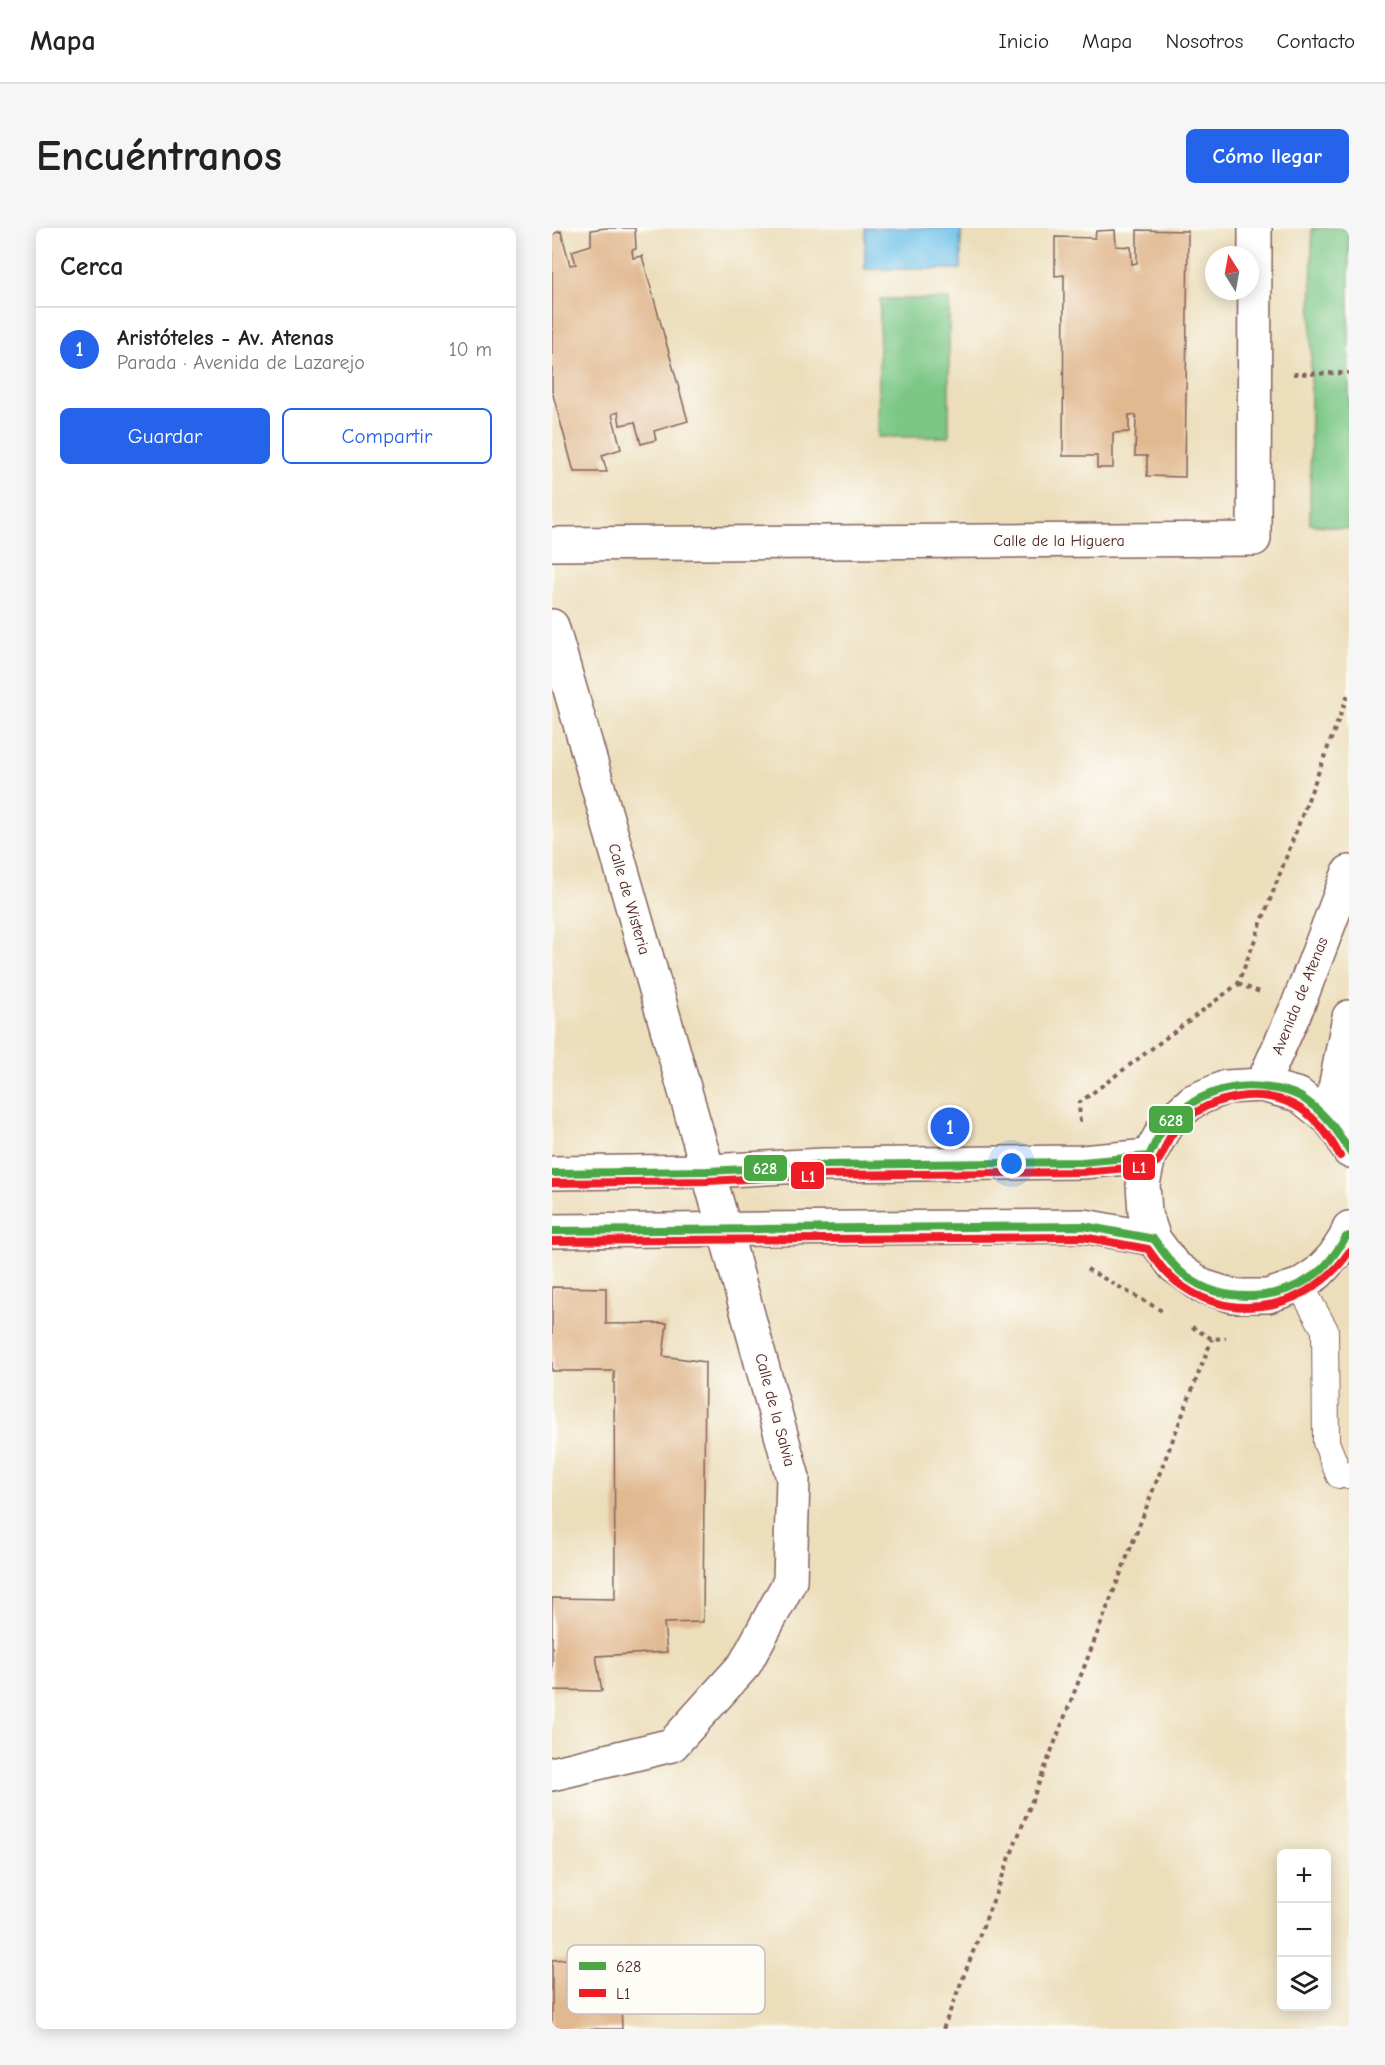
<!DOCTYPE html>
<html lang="es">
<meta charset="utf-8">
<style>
body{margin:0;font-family:"Comic Neue",sans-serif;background:#f6f6f6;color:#222}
.controls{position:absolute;right:18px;bottom:18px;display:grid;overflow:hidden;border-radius:9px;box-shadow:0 3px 15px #0003}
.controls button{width:54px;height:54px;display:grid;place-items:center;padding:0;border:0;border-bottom:2px solid #e0e0e0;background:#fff;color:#222;font:30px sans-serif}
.compass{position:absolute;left:653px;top:18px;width:54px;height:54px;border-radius:50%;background:#fff;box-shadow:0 3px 15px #0003;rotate:349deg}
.you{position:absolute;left:460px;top:936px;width:21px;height:21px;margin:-15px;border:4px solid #fff;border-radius:50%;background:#1a73e8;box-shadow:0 0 0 9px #1a73e833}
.badge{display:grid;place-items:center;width:39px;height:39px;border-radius:50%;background:#2563eb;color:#fff;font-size:20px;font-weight:700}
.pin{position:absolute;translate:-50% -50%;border:3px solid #fff;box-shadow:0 2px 6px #0006}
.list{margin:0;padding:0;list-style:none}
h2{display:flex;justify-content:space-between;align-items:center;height:78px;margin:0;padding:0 24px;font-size:26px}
h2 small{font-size:20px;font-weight:400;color:#767676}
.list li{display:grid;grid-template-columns:39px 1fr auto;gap:18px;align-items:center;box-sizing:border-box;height:84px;padding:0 24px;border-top:2px solid #e0e0e0}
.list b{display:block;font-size:22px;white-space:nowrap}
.list p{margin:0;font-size:20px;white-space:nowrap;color:#767676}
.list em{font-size:20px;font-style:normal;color:#767676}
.actions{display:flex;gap:12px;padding:18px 24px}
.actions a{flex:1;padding:14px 0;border:2px solid #2563eb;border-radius:9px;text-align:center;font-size:21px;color:#2563eb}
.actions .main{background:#2563eb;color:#fff}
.icon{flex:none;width:33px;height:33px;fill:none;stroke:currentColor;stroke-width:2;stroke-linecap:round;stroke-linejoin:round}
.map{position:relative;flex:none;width:797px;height:1801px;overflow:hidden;border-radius:9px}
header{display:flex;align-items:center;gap:36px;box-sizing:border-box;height:84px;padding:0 30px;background:#fff;border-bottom:2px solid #e0e0e0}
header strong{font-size:28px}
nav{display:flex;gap:33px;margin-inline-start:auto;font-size:21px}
.intro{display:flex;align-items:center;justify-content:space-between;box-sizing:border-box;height:144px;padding:0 36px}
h1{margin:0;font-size:42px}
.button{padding:15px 27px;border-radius:9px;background:#2563eb;color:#fff;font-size:21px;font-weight:700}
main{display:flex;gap:36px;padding:0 36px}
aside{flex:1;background:#fff;border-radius:9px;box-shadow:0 3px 15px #0003}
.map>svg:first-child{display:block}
.green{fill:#7cc786;stroke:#637358;stroke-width:1.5}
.water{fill:#6dc1ea;stroke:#5c708a;stroke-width:1.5}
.building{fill:#e1b991}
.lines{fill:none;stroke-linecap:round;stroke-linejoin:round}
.lane-casing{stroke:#83625d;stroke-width:28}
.street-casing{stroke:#83625d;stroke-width:36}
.secondary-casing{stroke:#83625d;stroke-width:36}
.path{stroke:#83625d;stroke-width:4;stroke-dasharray:4.5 4.5;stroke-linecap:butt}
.lane{stroke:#fff;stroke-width:26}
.street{stroke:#fff;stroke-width:33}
.secondary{stroke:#fff;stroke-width:33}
.bus-1-casing{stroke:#fdfcf7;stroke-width:12}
.bus-2-casing{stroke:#fdfcf7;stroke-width:12}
.bus-1{stroke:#4aa844;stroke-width:8}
.bus-2{stroke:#ee1c25;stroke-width:8}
.labels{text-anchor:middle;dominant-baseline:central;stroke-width:5;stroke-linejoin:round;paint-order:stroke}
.street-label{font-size:16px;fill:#4a1f2b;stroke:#fdfcf7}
.key{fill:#fdfcf7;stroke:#c7baba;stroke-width:1.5}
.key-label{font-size:16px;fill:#4a1f2b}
.line-badge{stroke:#fdfcf7;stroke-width:2}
.badge-label{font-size:16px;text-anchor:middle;font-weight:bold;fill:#fff}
</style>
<header>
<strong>Mapa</strong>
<nav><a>Inicio</a><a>Mapa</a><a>Nosotros</a><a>Contacto</a></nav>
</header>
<div class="intro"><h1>Encuéntranos</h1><a class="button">Cómo llegar</a></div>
<main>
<aside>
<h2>Cerca<small></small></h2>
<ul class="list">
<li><span class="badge">1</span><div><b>Aristóteles - Av. Atenas</b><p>Parada · Avenida de Lazarejo</p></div><em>10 m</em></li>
</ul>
<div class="actions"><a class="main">Guardar</a><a>Compartir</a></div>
</aside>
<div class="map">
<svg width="797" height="1801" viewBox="0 0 797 1801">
<rect width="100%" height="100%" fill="#fdfcf7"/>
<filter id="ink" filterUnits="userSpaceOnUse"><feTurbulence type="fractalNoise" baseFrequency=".0167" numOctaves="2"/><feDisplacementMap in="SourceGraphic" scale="12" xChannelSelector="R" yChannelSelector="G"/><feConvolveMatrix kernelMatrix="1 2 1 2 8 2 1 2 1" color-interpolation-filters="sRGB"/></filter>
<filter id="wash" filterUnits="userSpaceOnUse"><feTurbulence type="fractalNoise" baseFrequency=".008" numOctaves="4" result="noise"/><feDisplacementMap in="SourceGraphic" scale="24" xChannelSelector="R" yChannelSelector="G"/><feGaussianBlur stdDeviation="1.35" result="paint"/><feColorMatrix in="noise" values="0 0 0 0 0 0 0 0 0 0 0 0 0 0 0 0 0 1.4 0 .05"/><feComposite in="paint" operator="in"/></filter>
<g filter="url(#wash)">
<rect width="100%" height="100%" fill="#ecdebb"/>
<!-- green -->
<g class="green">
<polygon points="760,0 797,0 797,301 758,296"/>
<polygon points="328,71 397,71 397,209 326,209"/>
</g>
<!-- water -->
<rect class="water" x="313" y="0" width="96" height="41"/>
<g id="blocks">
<!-- building -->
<g class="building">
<polygon points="54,0 83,0 84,21 80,22 81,30 90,28 136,193 102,203 104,212 89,216 83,194 68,197 66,184 60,186 69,221 50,227 55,244 22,244 0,163 0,6 9,3 18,37 24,36 20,23 39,17 39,2"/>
<polygon points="563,2 564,18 579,19 580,36 585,35 585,2 636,3 633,249 595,248 595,228 583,228 584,187 577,187 577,204 561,205 561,240 545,240 545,228 511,228 512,47 503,48 503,9 543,10 544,3"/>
<polygon points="0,1059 54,1060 54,1096 115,1095 111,1128 153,1134 151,1394 112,1395 115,1424 44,1428 50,1463 0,1462 0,1370 63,1371 62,1143 0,1143"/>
<polygon points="67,1728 70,1801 0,1801 0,1732"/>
</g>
</g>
</g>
<g filter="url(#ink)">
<use href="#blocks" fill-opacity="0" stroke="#83625d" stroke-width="1.5"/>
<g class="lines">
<defs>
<polyline id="lane" points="748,1057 773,1102 774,1214 787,1247 797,1247"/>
<g id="street">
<polyline points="0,316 702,311 703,0"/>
<polyline points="0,398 173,1003 241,1250 238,1353 193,1436 120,1517 0,1546"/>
</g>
<g id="secondary">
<polyline points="710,857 746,777 797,644"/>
<polyline points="777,891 797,789"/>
<polyline points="797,923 789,907 777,891 747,867 710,857 674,859 641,873 614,897 597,928 591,956 593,984 602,1011 622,1038 650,1058 681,1068 716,1068 748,1057 766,1045 782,1028 794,1009 797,1000"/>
<polyline points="0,945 155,943 272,937 530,934 597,928"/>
<polyline points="0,1003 532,998 602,1011"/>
</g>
</defs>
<!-- lane casing -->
<use href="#lane" class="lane-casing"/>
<!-- street casing -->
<use href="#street" class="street-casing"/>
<!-- secondary casing -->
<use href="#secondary" class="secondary-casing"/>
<!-- path -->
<g class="path">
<polyline points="743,148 743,146 797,145"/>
<polyline points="686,756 708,764"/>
<polyline points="528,894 527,875 686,756 797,464"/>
<polyline points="535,1041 612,1084"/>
<polyline points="640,1099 660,1111 674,1110"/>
<polyline points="391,1801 660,1111"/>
</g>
<!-- lane -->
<use href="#lane" class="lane"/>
<!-- street -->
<use href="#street" class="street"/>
<!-- secondary -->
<use href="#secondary" class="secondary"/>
<defs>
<g id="bus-1">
<path d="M0,945L155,943L272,937L530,934L597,928C602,917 607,905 615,896C641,867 679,853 718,860C728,861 740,864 749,869C769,882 786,902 797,923"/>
<path d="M0,1003L532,998L602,1011C612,1025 621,1039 635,1049C673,1077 729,1073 765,1045C777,1036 786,1022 794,1009L797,1008"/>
</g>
<g id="bus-2">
<path d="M0,955L155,953L272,947L530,944L598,938C610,935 612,919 618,909C622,903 628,897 634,892C661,868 708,860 742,877C762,887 778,909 788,928"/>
<path d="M0,1013L531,1009L596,1021C606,1035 615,1048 630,1058C686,1098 760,1078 797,1024"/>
</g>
</defs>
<!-- bus-1 casing -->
<use href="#bus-1" class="bus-1-casing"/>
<!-- bus-2 casing -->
<use href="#bus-2" class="bus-2-casing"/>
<!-- bus-1 -->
<use href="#bus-1" class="bus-1"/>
<!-- bus-2 -->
<use href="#bus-2" class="bus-2"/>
</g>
</g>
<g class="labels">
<!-- street labels -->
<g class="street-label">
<text x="507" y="313">Calle de la Higuera</text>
<text transform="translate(77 671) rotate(74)">Calle de Wisteria</text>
<text transform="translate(748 768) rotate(-68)">Avenida de Atenas</text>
<text transform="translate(223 1182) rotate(75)">Calle de la Salvia</text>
</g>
</g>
<!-- legend -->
<rect x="15" y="1717" width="198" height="69" rx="9" class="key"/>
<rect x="27" y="1734" width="27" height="8" fill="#4aa844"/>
<rect x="27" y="1761" width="27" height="8" fill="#ee1c25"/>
<g class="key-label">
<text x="64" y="1744">628</text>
<text x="64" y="1771">L1</text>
</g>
<g class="line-badge">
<rect x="596" y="877" width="46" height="29" rx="6" fill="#4aa844"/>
<rect x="570" y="925" width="34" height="28" rx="6" fill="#ee1c25"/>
<rect x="191" y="926" width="45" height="28" rx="6" fill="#4aa844"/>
<rect x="238" y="933" width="35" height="29" rx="6" fill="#ee1c25"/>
</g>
<g class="badge-label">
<text x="619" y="898">628</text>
<text x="587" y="945">L1</text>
<text x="213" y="946">628</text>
<text x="256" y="954">L1</text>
</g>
</svg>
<div class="controls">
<button>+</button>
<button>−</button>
<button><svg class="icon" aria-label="layers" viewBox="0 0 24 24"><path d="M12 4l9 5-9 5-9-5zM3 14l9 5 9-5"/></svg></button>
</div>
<svg class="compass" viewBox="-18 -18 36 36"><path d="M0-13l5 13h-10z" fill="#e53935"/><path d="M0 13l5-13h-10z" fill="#767676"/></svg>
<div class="you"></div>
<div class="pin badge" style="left:398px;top:899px">1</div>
</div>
</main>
